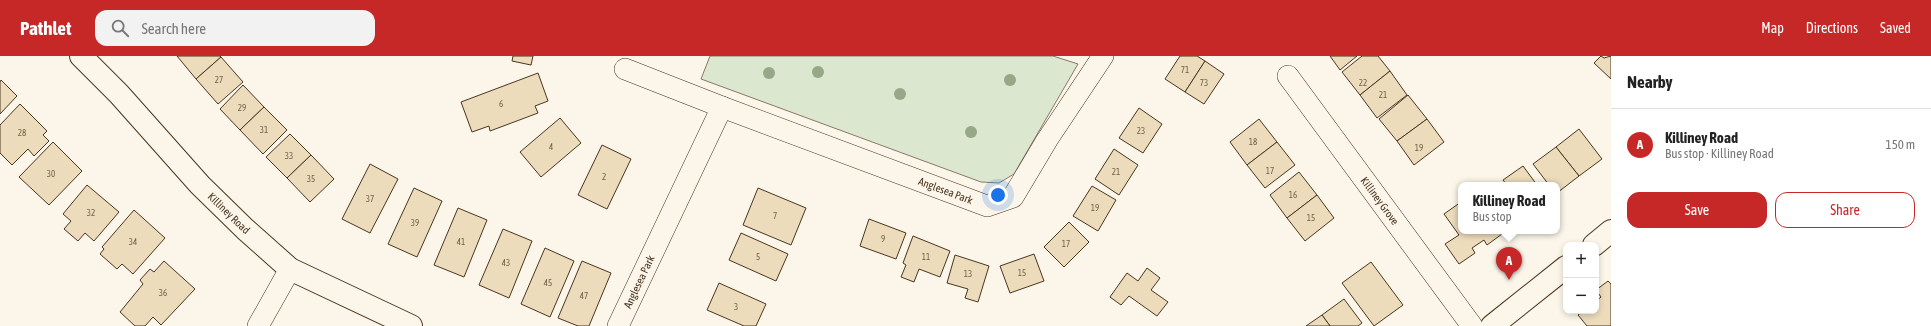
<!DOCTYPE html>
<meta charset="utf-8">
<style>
body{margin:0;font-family:"Asap Condensed",sans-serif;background:#f2f2f2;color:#222}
.controls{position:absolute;right:12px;bottom:12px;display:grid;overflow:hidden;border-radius:8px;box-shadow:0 2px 6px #0003}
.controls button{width:36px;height:36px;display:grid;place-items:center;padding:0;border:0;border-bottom:1px solid #e0e0e0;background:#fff;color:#222;font:20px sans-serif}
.you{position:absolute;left:998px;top:139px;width:14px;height:14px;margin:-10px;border:3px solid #fff;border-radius:50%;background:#1a73e8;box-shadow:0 0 0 6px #1a73e833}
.badge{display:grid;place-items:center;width:26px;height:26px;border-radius:50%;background:#c62828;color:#fff;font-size:13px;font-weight:700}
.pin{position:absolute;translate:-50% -33px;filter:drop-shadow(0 1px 2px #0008)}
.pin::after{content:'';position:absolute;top:21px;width:14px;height:12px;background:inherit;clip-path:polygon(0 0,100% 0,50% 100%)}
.popup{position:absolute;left:1458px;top:126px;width:102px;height:52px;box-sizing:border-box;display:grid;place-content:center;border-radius:8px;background:#fff;filter:drop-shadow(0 1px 3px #0005);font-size:13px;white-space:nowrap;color:#767676}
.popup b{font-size:15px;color:#222}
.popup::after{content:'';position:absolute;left:50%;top:100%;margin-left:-8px;border:8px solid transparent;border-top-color:#fff}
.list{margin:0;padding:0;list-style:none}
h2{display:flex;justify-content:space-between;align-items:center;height:52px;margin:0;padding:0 16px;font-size:17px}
h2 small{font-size:13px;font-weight:400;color:#767676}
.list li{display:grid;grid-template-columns:26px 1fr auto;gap:12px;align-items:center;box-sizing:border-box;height:72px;padding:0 16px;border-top:1px solid #e0e0e0}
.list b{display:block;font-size:15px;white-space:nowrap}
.list p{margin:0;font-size:13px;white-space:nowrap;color:#767676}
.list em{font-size:13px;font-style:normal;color:#767676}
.actions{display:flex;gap:8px;padding:12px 16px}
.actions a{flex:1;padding:9px 0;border:1px solid #c62828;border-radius:12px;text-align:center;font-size:14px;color:#c62828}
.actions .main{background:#c62828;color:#fff}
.icon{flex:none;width:22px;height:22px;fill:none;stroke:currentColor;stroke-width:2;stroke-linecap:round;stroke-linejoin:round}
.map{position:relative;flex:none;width:1611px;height:270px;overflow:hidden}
header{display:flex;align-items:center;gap:24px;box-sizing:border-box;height:56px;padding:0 20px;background:#c62828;color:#fff}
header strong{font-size:19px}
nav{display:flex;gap:22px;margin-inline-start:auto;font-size:14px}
.search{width:280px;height:36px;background:#f2f2f2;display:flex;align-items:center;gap:10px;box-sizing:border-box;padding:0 14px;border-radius:12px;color:#767676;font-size:15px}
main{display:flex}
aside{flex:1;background:#fff}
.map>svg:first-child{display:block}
.green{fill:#dce7d0;stroke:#887966}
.building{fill:#ecdcbc;stroke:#4a3520}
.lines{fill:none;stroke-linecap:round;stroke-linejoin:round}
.street-casing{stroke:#4a3520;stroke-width:22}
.secondary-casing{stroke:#4a3520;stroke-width:24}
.street{stroke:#fbf6e9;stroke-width:21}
.secondary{stroke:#fbf6e9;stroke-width:22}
.tree{fill:#96a887}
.labels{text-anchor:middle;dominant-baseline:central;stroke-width:3;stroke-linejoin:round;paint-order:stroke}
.number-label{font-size:9px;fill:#725f47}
.street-label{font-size:11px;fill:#4a3520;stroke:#fbf6e9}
</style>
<header>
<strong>Pathlet</strong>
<div class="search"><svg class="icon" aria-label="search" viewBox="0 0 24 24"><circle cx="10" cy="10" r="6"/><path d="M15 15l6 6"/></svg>Search here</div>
<nav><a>Map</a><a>Directions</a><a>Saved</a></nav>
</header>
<main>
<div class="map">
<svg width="1611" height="270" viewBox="0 0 1611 270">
<rect width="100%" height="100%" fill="#fbf6e9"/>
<!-- green -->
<polygon class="green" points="710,0 1053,0 1078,8 1014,118 999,127 981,126 701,23"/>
<!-- building -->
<g class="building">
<polygon points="177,0 220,0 221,1 196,23"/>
<polygon points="513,0 533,0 531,9 512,5"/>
<polygon points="1180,0 1197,0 1205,5 1185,36 1165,23"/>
<polygon points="1330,0 1357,0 1340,14"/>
<polygon points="1362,0 1378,0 1390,15 1360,39 1342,16"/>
<polygon points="1601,0 1604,2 1611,0 1611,23 1594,7"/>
<polygon points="221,1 243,26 218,48 196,23"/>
<polygon points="1205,5 1224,18 1204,48 1185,36"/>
<polygon points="1390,15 1407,39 1377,62 1360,39"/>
<polygon points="538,17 548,45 535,50 538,57 490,75 489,70 472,76 461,46"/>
<polygon points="1,24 17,40 0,58 0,26"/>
<polygon points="243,29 264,51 240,74 220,53"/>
<polygon points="1408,39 1427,63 1397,85 1379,63"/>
<polygon points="20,48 47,75 43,79 49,85 34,100 28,93 12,109 0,97 0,69"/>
<polygon points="264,51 287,74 263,98 240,74"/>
<polygon points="1139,52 1162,68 1143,97 1119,82"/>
<polygon points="560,62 581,87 541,121 520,96"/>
<polygon points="1259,63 1277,86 1247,109 1230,86"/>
<polygon points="1427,63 1444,86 1414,109 1397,85"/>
<polygon points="1579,73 1602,103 1579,120 1556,91"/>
<polygon points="290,78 311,99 287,122 266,101"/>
<polygon points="53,86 82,115 49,149 19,121"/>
<polygon points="1277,86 1295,109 1265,132 1247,109"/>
<polygon points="602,89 631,103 607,153 578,139"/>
<polygon points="1556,91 1579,120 1557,137 1557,129 1549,129 1533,108"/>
<polygon points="1114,93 1138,109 1119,139 1095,123"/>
<polygon points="311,99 334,123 310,146 287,122"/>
<polygon points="370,108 398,123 370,177 342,163"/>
<polygon points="1523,110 1537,129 1507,129 1503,124"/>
<polygon points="1299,116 1317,139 1287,162 1270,139"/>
<polygon points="87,129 119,156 94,185 85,177 78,185 64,173 71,165 63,158"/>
<polygon points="1092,130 1116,144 1098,175 1073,160"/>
<polygon points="414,132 442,145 417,201 388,188"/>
<polygon points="758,132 806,152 791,189 743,169"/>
<polygon points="1317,139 1334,162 1305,185 1287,162"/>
<polygon points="1461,146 1461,175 1500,175 1502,178 1487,189 1484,184 1472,192 1475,197 1459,208 1445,188 1459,179 1444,158"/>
<polygon points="458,152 487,164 464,221 434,209"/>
<polygon points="134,154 165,182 133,218 122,208 117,213 100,198 104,193 102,191"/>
<polygon points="869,163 906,177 896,203 860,190"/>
<polygon points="1069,166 1089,186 1064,211 1044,191"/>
<polygon points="503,173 532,185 509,242 479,229"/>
<polygon points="741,177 788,198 776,225 729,204"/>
<polygon points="913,180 950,195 940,221 919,213 914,226 901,221 906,209 903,207"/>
<polygon points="545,192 574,205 550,261 521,248"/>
<polygon points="1034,198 1044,225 1010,237 1000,210"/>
<polygon points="955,199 989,210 978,246 965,242 968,233 947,227"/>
<polygon points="164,205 195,233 161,269 153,261 145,270 135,270 120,256 143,228 140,224 150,213 154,216"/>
<polygon points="582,205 611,217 589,270 578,270 558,262"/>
<polygon points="1371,206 1403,249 1374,270 1342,227"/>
<polygon points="1147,212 1160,222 1151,234 1168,246 1157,260 1129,240 1121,249 1110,241 1127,217 1138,225"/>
<polygon points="1608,225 1611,228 1611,270 1587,270 1578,259 1583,255 1596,255 1596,245 1601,241 1596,234"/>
<polygon points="719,227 766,248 756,270 744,270 707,254"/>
<polygon points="1344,243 1362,267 1358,270 1330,270 1322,259"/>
<polygon points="1322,259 1330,270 1306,270"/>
</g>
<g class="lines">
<defs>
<g id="street">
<path id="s1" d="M625,13L722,51L987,150L1013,141L1047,84L1103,0"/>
<path id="s2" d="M1288,20L1472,270"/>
<polyline points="258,270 290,213"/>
<path id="s3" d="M618,270L722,51"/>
</g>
<g id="secondary">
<path id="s4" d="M81,0L119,38L200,129L245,173L290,213L411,270"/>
<polyline points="1594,189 1611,175"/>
<polyline points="1492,270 1566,211"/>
</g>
</defs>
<!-- street casing -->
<use href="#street" class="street-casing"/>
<!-- secondary casing -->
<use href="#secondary" class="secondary-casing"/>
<!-- street -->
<use href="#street" class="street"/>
<!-- secondary -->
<use href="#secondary" class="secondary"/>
</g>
<!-- trees -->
<g class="tree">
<circle cx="818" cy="16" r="6"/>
<circle cx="769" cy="17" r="6"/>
<circle cx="1010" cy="24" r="6"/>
<circle cx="900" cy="38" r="6"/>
<circle cx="971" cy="76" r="6"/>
</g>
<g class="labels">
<!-- number labels -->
<g class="number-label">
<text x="1185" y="14">71</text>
<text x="219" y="24">27</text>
<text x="1204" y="27">73</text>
<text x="1363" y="27">22</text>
<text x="1383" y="39">21</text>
<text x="501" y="48">6</text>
<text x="242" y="52">29</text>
<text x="264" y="74">31</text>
<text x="1141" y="75">23</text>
<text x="22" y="77">28</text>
<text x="1253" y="86">18</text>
<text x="551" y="91">4</text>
<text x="1419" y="92">19</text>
<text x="289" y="100">33</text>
<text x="1270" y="115">17</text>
<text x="1116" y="116">21</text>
<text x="51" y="118">30</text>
<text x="604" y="121">2</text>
<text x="311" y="123">35</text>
<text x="1293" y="139">16</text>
<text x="370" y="143">37</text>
<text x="1095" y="152">19</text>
<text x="91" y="157">32</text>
<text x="775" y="160">7</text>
<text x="1311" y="162">15</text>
<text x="415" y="167">39</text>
<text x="883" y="183">9</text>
<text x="133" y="186">34</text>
<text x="461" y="186">41</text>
<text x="1066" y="188">17</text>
<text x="758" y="201">5</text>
<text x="926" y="201">11</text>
<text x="506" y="207">43</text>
<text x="1022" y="217">15</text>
<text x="968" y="218">13</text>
<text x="548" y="227">45</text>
<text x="163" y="237">36</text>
<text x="584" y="240">47</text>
<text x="736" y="251">3</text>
</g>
<!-- street labels -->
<g class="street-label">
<text stroke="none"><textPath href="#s1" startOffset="343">Anglesea Park</textPath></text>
<text stroke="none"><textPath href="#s2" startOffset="155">Killiney Grove</textPath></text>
<text stroke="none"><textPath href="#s4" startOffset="216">Killiney Road</textPath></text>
<text stroke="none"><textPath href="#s3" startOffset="49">Anglesea Park</textPath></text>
</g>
</g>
</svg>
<div class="controls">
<button>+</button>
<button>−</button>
</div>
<div class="you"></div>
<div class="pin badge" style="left:1509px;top:224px">A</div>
<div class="popup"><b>Killiney Road</b>Bus stop</div>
</div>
<aside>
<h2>Nearby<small></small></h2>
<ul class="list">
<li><span class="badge">A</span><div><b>Killiney Road</b><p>Bus stop · Killiney Road</p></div><em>150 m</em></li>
</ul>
<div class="actions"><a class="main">Save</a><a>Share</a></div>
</aside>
</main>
